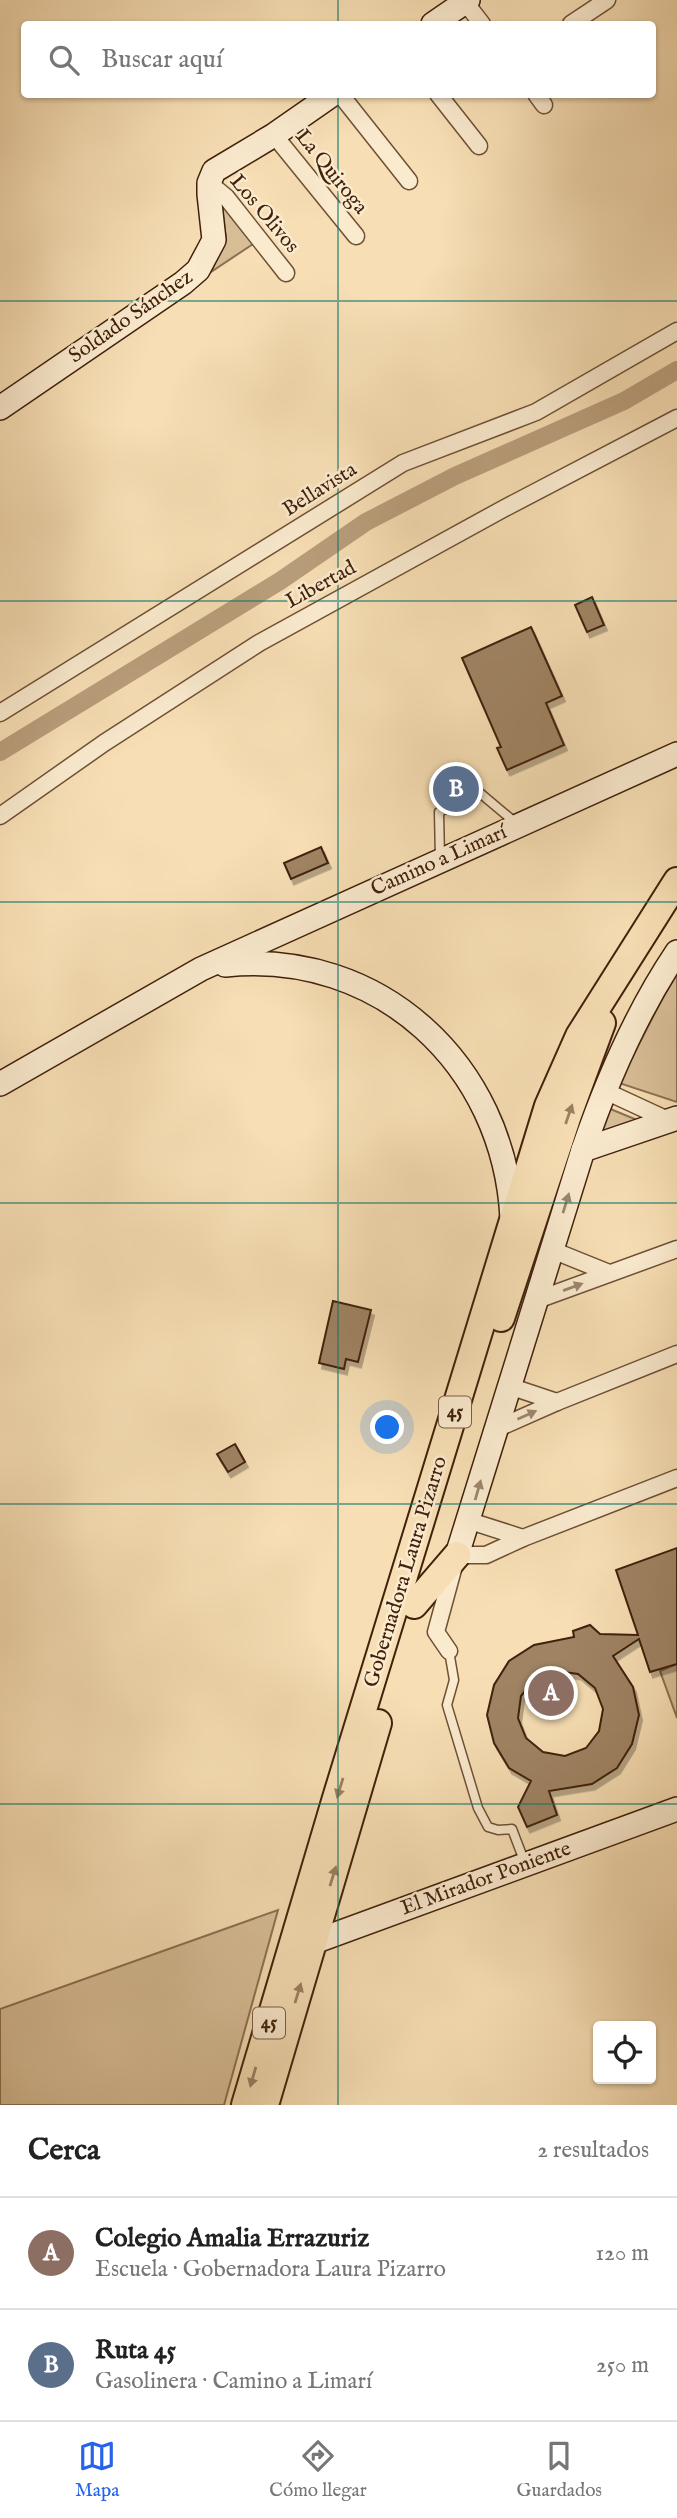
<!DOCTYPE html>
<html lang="es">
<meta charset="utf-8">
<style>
body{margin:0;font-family:"IM FELL English",serif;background:#f6f6f6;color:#222}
.controls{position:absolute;right:21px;bottom:21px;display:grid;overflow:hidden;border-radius:7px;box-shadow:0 2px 5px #0004}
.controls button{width:63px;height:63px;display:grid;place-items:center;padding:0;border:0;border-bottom:2px solid #e0e0e0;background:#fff;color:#222;font:35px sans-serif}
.you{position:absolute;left:388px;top:1428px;width:24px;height:24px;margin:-18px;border:5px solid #fff;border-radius:50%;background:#1a73e8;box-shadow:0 0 0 10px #1a73e833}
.badge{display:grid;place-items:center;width:46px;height:46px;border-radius:50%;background:#2563eb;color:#fff;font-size:23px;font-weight:700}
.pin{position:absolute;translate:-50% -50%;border:4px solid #fff;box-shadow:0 2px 7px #0006}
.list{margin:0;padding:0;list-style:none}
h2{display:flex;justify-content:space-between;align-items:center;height:91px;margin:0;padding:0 28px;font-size:30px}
h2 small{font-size:23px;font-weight:400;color:#767676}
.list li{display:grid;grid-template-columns:46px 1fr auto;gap:21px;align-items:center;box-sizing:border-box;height:112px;padding:0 28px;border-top:2px solid #e0e0e0}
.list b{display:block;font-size:26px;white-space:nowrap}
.list p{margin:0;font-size:23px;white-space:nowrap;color:#767676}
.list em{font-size:23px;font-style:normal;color:#767676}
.icon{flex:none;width:38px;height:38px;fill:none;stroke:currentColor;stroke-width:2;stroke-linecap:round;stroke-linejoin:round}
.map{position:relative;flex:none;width:677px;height:2105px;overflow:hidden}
.search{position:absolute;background:#fff;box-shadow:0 2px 5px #0004;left:21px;right:21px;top:21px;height:77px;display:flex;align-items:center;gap:18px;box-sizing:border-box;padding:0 24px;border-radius:7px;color:#767676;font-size:26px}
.sheet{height:315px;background:#fff}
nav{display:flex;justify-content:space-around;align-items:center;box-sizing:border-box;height:98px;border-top:2px solid #e0e0e0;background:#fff;font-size:19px;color:#767676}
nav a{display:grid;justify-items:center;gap:4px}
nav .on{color:#2563eb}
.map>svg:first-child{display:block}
.green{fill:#d8be97;stroke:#8c7051;stroke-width:2}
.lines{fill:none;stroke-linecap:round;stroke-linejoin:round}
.canal{stroke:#b99e7b;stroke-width:18}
.building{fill:#9f8363;stroke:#40210b;stroke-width:2;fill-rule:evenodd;filter:url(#shadow)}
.lane-casing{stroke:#6e5035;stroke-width:11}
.street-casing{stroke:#6e5035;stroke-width:19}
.secondary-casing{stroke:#40210b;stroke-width:26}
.primary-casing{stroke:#40210b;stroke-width:30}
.lane{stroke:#faeace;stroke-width:8}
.street{stroke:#faeace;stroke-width:16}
.secondary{stroke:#faeace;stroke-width:23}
.primary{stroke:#f7deb4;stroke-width:26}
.oneway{fill:#9c8060}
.oneway2{fill:#9d866c}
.grid{fill:none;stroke:#0f766e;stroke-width:2;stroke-opacity:0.55}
.labels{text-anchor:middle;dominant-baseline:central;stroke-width:5;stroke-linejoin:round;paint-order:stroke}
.shield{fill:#faeace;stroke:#785d46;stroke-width:2}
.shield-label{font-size:19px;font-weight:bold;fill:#40210b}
.street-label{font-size:21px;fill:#40210b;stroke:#faeace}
</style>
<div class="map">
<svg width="677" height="2105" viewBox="0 0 677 2105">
<defs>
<filter id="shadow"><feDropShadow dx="3" dy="5.5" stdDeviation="0" flood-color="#0004"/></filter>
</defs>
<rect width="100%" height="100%" fill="#f7deb4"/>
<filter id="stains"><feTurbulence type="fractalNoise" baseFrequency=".00286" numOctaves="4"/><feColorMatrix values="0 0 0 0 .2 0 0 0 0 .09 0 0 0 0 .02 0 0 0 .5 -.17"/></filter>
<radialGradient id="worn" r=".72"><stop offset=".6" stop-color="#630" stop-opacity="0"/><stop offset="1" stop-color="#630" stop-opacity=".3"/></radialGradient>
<!-- green -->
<g class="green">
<polygon points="221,201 253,244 211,272 226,239"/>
<polygon points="676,972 677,976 677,1102 619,1083"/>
<polygon points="608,1108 642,1122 596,1140"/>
<polygon points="677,1664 677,1718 660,1671"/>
<polygon points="278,1910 224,2105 0,2105 0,2009"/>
</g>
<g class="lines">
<!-- canal -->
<polyline class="canal" points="0,752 280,581 366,522 455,476 624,401 677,370"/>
</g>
<!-- building -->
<g class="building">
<polygon points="592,597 604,625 587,632 575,605"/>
<polygon points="531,627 562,696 546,703 564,745 507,770 497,748 501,747 462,658"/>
<polygon points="321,847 328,863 291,879 284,863"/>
<polygon points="333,1301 371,1310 358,1362 346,1359 344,1369 319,1363"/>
<polygon points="235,1444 245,1462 228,1472 217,1454"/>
<path d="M677,1548V1664L650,1672L639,1639L613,1656L633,1687L639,1715L632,1744L617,1768L592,1784L549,1791L557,1815L527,1827L518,1807L531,1781L509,1768L494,1743L487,1715L494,1685L509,1661L534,1645L574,1637L573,1631L590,1625L600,1634L638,1635L616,1570ZM556,1671L578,1674L595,1688L603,1709L599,1731L586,1748L565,1756L543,1752L526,1738L518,1718L521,1696L535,1679Z"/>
</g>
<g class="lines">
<defs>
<g id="lane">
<polyline points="440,859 439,812 480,793 517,824"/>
<polyline points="449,1651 454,1680 447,1705 478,1808 488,1827 498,1830 512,1829 525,1863"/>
</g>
<g id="street">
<polyline points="465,2 482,24"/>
<polyline points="571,24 607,0"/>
<polyline points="340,94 409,181"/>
<polyline points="438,94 479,146"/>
<polyline points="536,94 544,105"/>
<polyline points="274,135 356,236"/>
<polyline points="209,183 226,197 286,273"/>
<polyline points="0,713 403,463 536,412 677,331"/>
<polyline points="0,816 104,743 259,643 503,509 677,418"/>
<polyline points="603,1090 670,1121"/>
<polyline points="552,1250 609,1273"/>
<polyline points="537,1300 677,1249"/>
<polyline points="509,1386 557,1402"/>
<polyline points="496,1429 557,1402 677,1354"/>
<polyline points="470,1521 523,1538"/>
<polyline points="449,1651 436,1632 457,1555 486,1555 523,1538 677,1478"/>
</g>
<g id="secondary">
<polyline points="433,24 468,0"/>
<polyline points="0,408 183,283 198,270 214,240 209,194 209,183 214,171 274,135 333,94"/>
<path d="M225,965C380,949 504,1065 512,1218"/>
<polyline points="0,1084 201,969 677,754"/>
<polyline points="583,1150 677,1118"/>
<path d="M457,1555L583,1150C607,1080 636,1013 677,952"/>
<polyline points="301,1941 314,1942 677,1809"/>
</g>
<g id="primary">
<polyline points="501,1318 568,1115 602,1023"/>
<polyline points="414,1605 457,1555"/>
<polyline points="245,2105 336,1798 548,1106 579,1036 677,881"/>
<polyline points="265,2105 378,1723"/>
</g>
</defs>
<!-- lane casing -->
<use href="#lane" class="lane-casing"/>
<!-- street casing -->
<use href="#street" class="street-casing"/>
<!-- secondary casing -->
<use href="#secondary" class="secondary-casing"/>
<!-- primary casing -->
<use href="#primary" class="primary-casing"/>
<!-- lane -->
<use href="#lane" class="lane"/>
<!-- street -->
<use href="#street" class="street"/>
<!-- secondary -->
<use href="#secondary" class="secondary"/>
<!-- primary -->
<use href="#primary" class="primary"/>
</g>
<!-- one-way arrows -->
<defs><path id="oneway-solid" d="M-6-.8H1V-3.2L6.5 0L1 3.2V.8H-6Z" transform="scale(1.75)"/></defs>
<g class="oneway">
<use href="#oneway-solid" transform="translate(569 1114) rotate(-71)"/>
<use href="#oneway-solid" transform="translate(340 1788) rotate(107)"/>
<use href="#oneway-solid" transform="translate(333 1876) rotate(-73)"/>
<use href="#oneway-solid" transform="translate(298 1993) rotate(-73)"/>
<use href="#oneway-solid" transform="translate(253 2077) rotate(106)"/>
</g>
<g class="oneway2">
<use href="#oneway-solid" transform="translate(566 1203) rotate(-73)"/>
<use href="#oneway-solid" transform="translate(573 1287) rotate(-20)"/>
<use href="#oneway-solid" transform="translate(527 1415) rotate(-24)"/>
<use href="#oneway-solid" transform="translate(478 1490) rotate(-74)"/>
</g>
<!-- grid -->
<path class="grid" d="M338,0V24M338,94V2105M0,301H677M0,601H677M0,902H677M0,1203H677M0,1504H677M0,1804H677"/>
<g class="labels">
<!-- shield labels -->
<g class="shield">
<rect x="439" y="1396.5" width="32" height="31" rx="5"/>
<rect x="253" y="2007.5" width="32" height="31" rx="5"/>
</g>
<g class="shield-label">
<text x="455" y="1412">45</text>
<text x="269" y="2023">45</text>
</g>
<!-- street labels -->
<g class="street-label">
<text transform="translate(331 172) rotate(51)">La Quiroga</text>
<text transform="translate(264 214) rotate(50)">Los Olivos</text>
<text transform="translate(131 317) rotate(-35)">Soldado Sánchez</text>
<text transform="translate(320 490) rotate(-32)">Bellavista</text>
<text transform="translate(321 585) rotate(-29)">Libertad</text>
<text transform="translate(439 861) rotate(-24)">Camino a Limarí</text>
<text transform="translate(406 1572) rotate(-73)">Gobernadora Laura Pizarro</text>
<text transform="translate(486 1879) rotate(-20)">El Mirador Poniente</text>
</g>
</g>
<rect width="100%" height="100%" filter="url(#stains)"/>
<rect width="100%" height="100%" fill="url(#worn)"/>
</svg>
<div class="controls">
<button><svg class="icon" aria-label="locate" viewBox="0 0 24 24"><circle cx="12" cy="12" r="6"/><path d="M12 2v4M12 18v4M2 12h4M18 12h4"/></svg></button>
</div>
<div class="you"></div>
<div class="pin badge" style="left:551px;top:1693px;background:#8d6e63">A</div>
<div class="pin badge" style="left:456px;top:789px;background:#5c6f8a">B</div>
<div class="search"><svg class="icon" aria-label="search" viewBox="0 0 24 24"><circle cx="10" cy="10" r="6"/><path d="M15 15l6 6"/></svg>Buscar aquí</div>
</div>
<section class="sheet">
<h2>Cerca<small>2 resultados</small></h2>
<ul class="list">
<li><span class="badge" style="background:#8d6e63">A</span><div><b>Colegio Amalia Errazuriz</b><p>Escuela · Gobernadora Laura Pizarro</p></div><em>120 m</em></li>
<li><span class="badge" style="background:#5c6f8a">B</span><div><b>Ruta 45</b><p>Gasolinera · Camino a Limarí</p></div><em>250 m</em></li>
</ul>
</section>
<nav>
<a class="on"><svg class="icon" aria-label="map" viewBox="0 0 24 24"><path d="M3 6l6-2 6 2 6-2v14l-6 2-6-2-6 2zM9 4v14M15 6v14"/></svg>Mapa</a>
<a><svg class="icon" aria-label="directions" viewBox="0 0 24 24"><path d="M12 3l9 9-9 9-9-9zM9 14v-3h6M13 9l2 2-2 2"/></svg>Cómo llegar</a>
<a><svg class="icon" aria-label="saved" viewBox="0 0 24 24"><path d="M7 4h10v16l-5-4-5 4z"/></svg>Guardados</a>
</nav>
